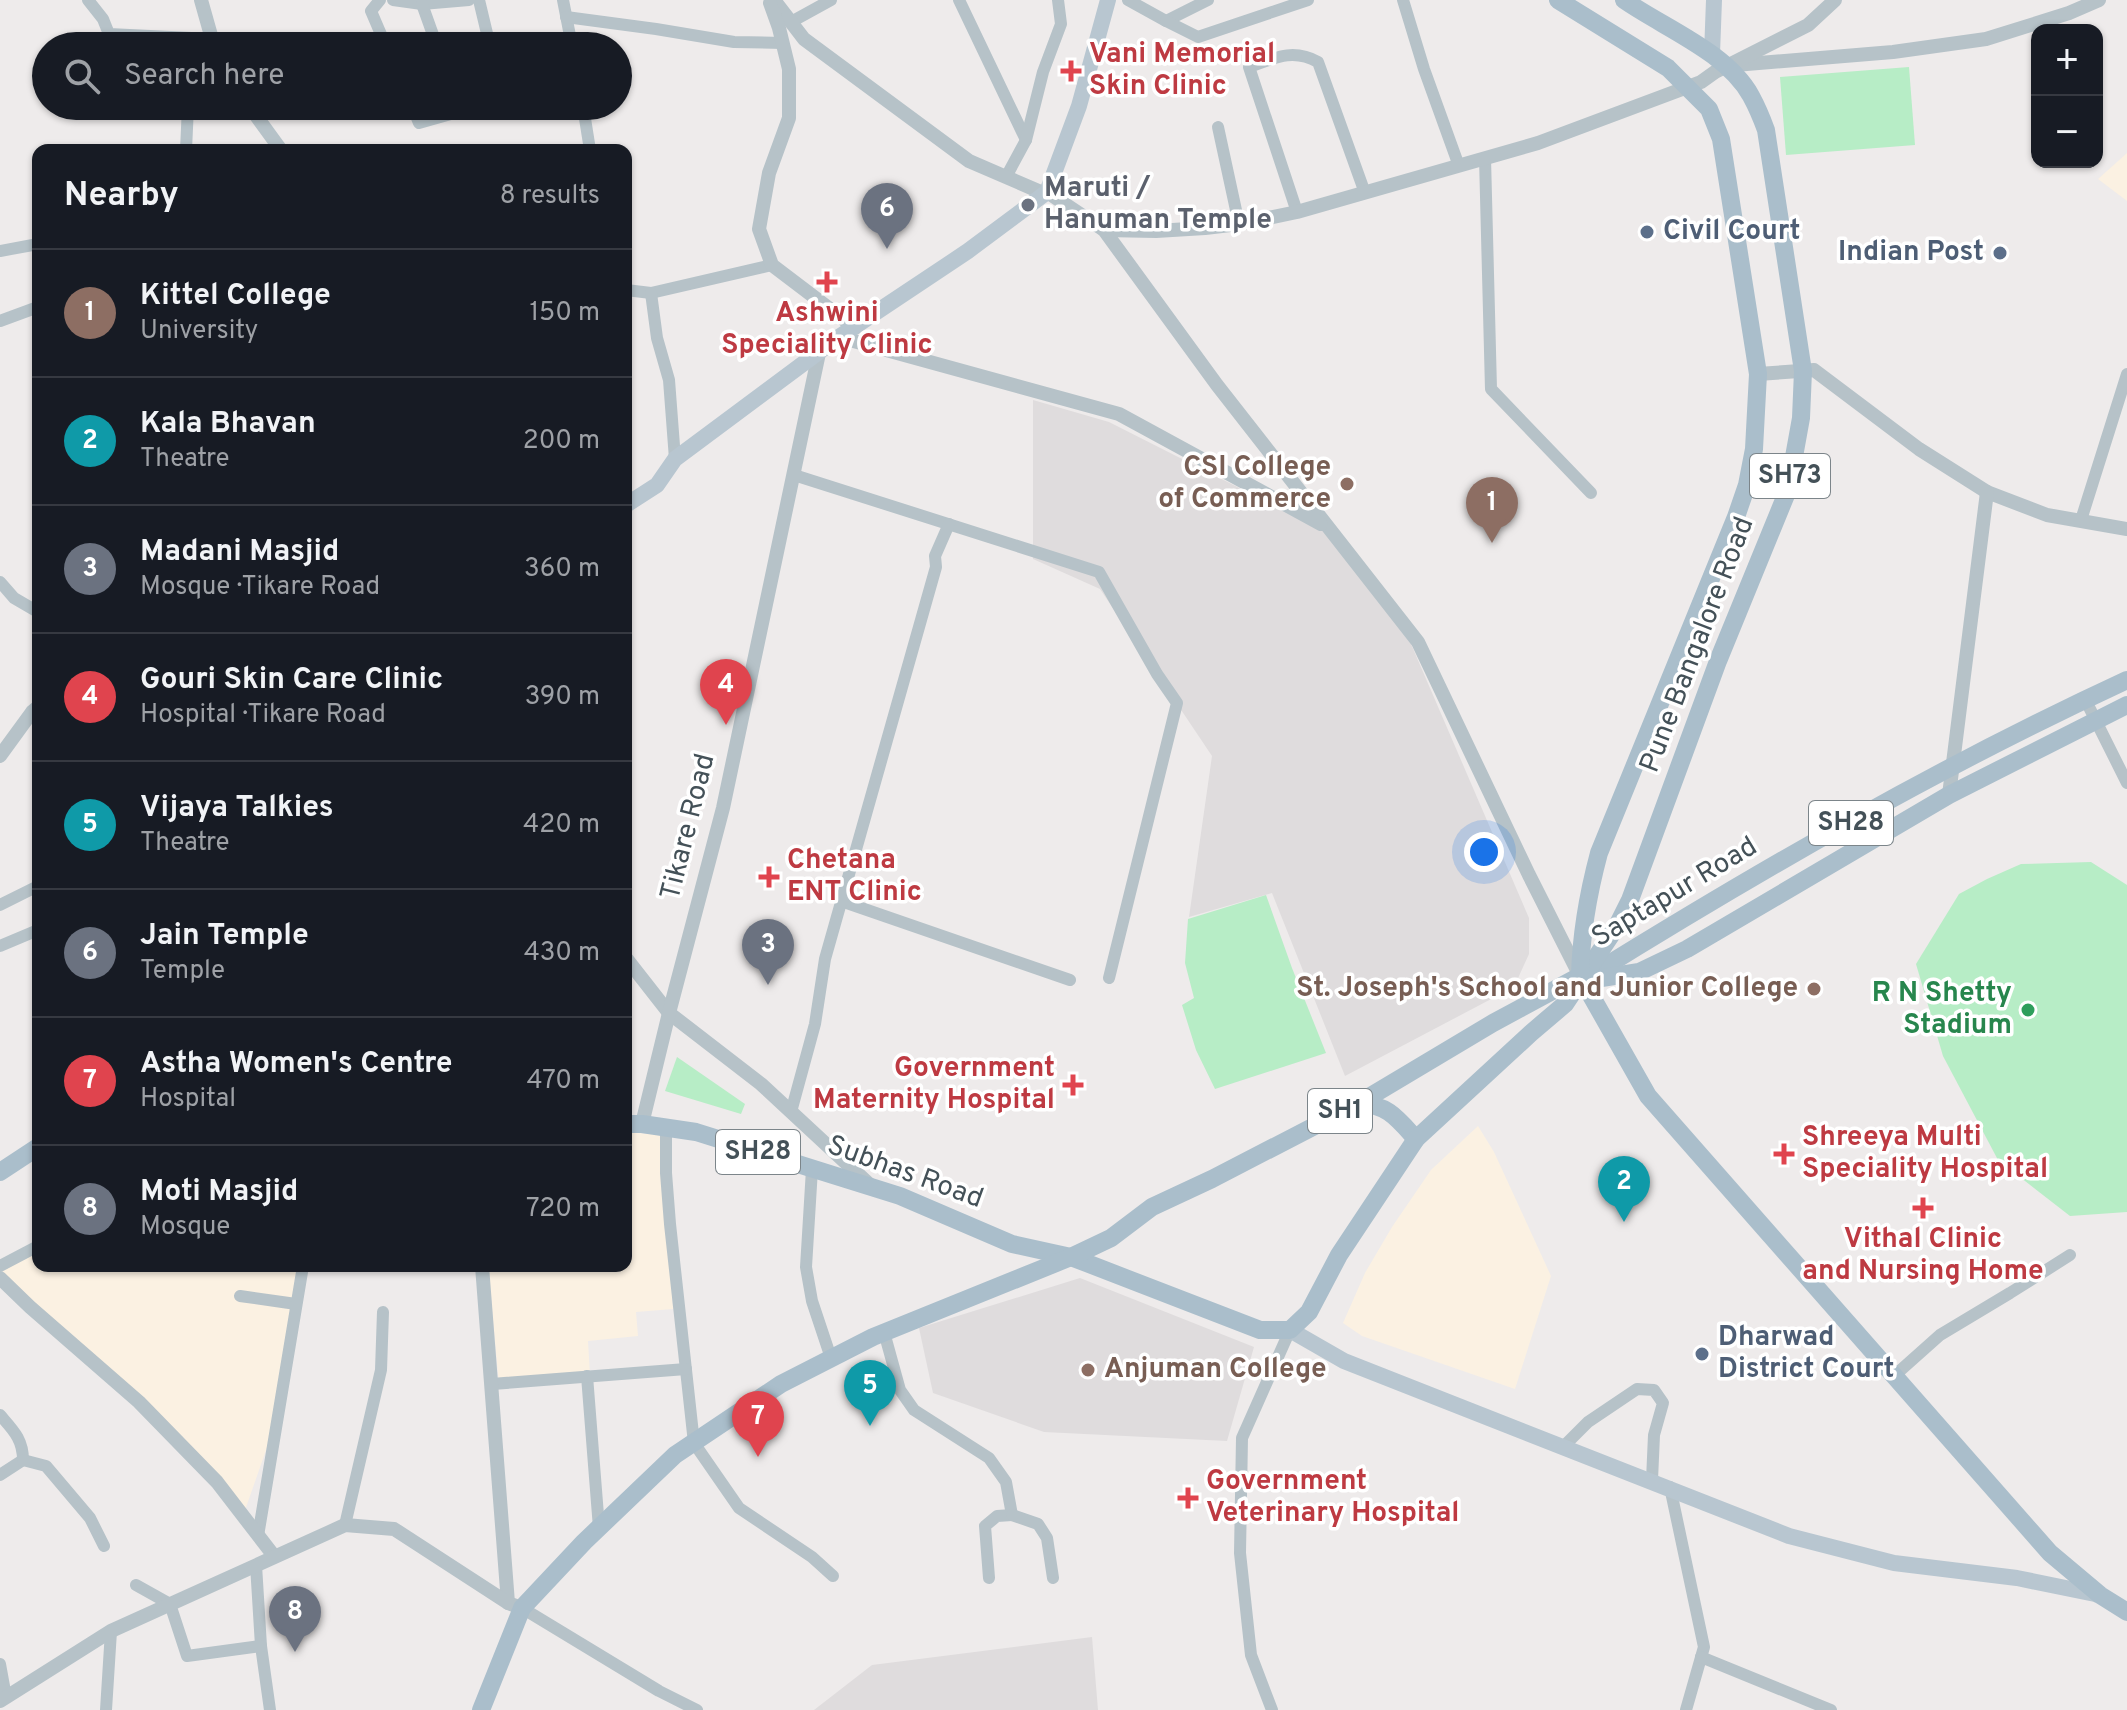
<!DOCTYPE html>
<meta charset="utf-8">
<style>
body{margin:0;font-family:Overpass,sans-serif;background:#242831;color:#f1f3f6}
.controls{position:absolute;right:24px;top:24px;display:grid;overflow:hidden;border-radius:16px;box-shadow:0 2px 6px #0004}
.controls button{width:72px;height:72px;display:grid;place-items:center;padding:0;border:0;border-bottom:2px solid #363941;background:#171b24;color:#f1f3f6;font:40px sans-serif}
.you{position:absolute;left:1484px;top:852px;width:28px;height:28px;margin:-20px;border:6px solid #fff;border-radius:50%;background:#1a73e8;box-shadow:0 0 0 12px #1a73e833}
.badge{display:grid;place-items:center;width:52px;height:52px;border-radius:50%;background:#1982da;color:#fff;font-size:26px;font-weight:700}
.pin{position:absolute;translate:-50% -66px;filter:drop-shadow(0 2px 4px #0008)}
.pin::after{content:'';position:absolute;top:42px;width:28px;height:24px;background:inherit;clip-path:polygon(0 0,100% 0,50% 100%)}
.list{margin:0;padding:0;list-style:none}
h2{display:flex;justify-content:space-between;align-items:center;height:104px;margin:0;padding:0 32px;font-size:34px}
h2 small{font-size:26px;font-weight:400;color:#9ea1a6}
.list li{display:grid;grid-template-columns:52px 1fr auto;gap:24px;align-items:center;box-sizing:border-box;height:128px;padding:0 32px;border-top:2px solid #363941}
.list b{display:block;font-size:30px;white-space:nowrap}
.list p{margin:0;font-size:26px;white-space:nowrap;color:#9ea1a6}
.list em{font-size:26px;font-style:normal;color:#9ea1a6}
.icon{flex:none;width:44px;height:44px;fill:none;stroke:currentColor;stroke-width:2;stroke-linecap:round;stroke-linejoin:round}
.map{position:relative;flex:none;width:2127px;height:1710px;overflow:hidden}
.search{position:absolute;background:#171b24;box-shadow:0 2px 6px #0004;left:32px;top:32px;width:600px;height:88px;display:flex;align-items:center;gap:20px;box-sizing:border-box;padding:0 28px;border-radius:44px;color:#9ea1a6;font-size:30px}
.panel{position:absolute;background:#171b24;box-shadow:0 2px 6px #0004;left:32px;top:144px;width:600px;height:1128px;border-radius:16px}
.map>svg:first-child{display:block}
.commercial{fill:#fbf1e2}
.education{fill:#dfdcdd}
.green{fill:#b7edc6}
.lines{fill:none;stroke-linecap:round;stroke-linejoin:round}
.minor{stroke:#b6c2c8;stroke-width:12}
.tertiary{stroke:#b6c2c8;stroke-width:14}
.secondary{stroke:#b8c6d0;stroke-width:16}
.primary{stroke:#aabecb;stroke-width:18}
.health-dot{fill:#e0444e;stroke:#fff;stroke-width:3}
.worship-dot{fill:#6b7280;stroke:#fff;stroke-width:3}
.service-dot{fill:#5c6f8a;stroke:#fff;stroke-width:3}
.education-dot{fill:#8d6e63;stroke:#fff;stroke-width:3}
.leisure-dot{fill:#2e9e5b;stroke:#fff;stroke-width:3}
.labels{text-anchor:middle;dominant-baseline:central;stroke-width:7;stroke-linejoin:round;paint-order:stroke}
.shield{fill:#fff;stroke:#7c858a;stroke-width:2}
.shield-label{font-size:26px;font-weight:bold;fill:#445158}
.health-label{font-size:28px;font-weight:bold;fill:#be3a42;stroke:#fff;text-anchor:start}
.worship-label{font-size:28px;font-weight:bold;fill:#5b616d;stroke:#fff;text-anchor:start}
.service-label{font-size:28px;font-weight:bold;fill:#4e5e75;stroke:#fff;text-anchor:start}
.education-label{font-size:28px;font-weight:bold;fill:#785e54;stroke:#fff;text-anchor:end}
.street-label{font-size:28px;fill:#445158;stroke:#fff}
.leisure-label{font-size:28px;font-weight:bold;fill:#27864d;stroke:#fff;text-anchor:end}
</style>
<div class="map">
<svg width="2127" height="1710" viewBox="0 0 2127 1710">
<rect width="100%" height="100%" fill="#eeebeb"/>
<!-- commercial -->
<g class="commercial">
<polygon points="2127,153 2127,201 2098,179"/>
<polygon points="1478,1126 1494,1152 1551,1276 1515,1389 1362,1336 1343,1323 1365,1273 1392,1227 1431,1170"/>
<polygon points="626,1132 661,1135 673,1309 636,1312 638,1336 588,1341 590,1375 499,1384 488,1266 626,1266"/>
<polygon points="38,1246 38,1266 301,1266 273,1430 243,1516 217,1482 0,1278 0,1266"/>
</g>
<!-- education -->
<g class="education">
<polygon points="1033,400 1109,422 1328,533 1411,644 1529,918 1529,954 1514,987 1345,1076 1272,893 1189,917 1212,756 1100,589 1033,559"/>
<polygon points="1080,1278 1254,1347 1227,1441 1044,1432 933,1393 919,1328"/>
<polygon points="1092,1637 1098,1710 814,1710 872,1665"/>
</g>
<!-- green -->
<g class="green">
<polygon points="1909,67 1915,145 1786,155 1780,77"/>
<polygon points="2091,862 2127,885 2127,1212 2070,1216 1998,1160 1943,1056 1916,964 1959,894 1987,879 2021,864"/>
<polygon points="1266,895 1292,968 1326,1053 1215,1089 1196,1050 1182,1005 1194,998 1185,963 1188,919"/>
<polygon points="677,1057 745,1104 741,1114 665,1091"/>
</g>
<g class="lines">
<!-- minor -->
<g class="minor">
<polyline points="88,0 103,19 109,34 212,39"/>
<polyline points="380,0 371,11 386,46"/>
<polyline points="393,0 422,4 469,0"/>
<polyline points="479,0 490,46"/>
<polyline points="563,0 572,46"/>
<polyline points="959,0 1026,140"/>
<polyline points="1128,0 1166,21 1208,0"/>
<polyline points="1403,0 1424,69 1459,166"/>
<polyline points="422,4 437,46"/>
<polyline points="566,17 656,29 734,42 783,43"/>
<polyline points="1166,21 1198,37 1308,0"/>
<polyline points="791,22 831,0"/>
<polyline points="412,106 419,123 479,106"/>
<polyline points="583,106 590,150"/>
<polyline points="1218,127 1239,224"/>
<polyline points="186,150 188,106"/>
<polyline points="1485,158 1491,389 1591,493"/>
<polyline points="1006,177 1026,140 1043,72 1061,24 1058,0"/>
<path d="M1297,212L1249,67C1274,58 1293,48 1318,62L1365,193"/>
<polyline points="0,251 38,244"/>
<polyline points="626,290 651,293 772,265"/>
<polyline points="651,293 657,338 669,380 675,459"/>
<polyline points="0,321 38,307"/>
<polyline points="794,475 1099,572 1157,674 1177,703 1109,978"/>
<polyline points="2081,520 2127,374"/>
<polyline points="0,582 14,598 38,612"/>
<polyline points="2085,699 2127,783"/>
<polyline points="841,901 1070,980"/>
<polyline points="0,905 38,886"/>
<polyline points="0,946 38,930"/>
<polyline points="791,1112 815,1024 825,959 936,567 935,556 949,524"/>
<polyline points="666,1128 666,1173 670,1224 694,1443 739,1508 812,1557 833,1576"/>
<polyline points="812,1169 806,1267 812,1301 831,1358"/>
<polyline points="0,1266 38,1246"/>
<polyline points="240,1296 296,1304"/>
<polyline points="884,1332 900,1390 914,1410 989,1458 1006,1482 1012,1515 997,1516 985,1526 989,1578"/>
<polyline points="587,1376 599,1528"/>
<polyline points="1894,1376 1940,1335 2010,1293 2070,1255"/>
<polyline points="492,1384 686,1369"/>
<path d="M0,1415C13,1430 23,1439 23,1460L0,1475"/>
<polyline points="1564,1446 1588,1422 1637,1389 1654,1390 1663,1403 1654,1435 1652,1480"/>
<polyline points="23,1460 46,1466 90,1518 104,1546"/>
<polyline points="1670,1487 1704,1647 1686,1710"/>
<polyline points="1012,1515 1038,1524 1047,1538 1053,1578"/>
<polyline points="345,1525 381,1370 383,1312"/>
<polyline points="258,1536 303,1266"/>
<polyline points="256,1565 261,1646 270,1710"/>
<polyline points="136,1585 170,1604 187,1656 261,1646"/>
<polyline points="522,1608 659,1691 697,1710"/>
<polyline points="1701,1657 1831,1710"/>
<polyline points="0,1664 6,1697"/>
<polyline points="106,1710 111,1631"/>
<polyline points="1272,1710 1251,1655 1240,1553 1242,1438 1290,1330"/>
</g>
<!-- tertiary -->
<g class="tertiary">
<polyline points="201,0 212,39 215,46"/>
<polyline points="774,0 804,39 969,161 1043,193 1047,192 1104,230 1217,385 1418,642 1529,875 1579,974"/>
<polyline points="770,3 779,28 789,69 789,118 769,173 759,229 772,265 855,328"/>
<polyline points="1735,65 1893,52 1986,39 2069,13 2099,0"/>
<polyline points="249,106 281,150"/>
<polyline points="1104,230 1156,231 1205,228 1239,224 1297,212 1538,143 1701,82 1715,72 1808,25 1835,0"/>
<polyline points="839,337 1119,414 1321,524"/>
<polyline points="1758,374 1814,370 1919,449 1987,492 2047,515 2127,529"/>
<polyline points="0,756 32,712 38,707"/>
<polyline points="1949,795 1987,492"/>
<polyline points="626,958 669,1013 761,1084 871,1186"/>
<polyline points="642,1124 669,1013 723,808 819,353"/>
<polyline points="482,1266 508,1603"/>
<polyline points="0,1278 30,1307 139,1402 217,1482 274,1556"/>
<polyline points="0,1701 111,1631 345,1525 394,1529 508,1603 522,1608"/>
</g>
<!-- secondary -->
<g class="secondary">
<polyline points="1712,54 1714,0"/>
<polyline points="626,505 657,485 675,459 839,337 968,251 1047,192 1079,106 1108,0"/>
<polyline points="1290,1330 1344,1361 1789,1536 1894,1563 2017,1578 2100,1595"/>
</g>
<!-- primary -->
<g class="primary">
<polyline points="1580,976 1648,1096 2050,1553 2100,1595 2127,1612"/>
<path d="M1588,977C1762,869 1941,766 2127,680"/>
<polyline points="1589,980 1639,972 1687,949 1949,795 2127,705"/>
<path d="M1359,1103C1388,1105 1397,1118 1416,1139"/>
<path d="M626,1124H642L696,1132L900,1196L1012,1244L1071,1257L1260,1330H1290L1309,1312L1339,1255L1416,1139L1531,1033L1565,1004L1617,926L1630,900L1718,661L1788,490L1801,418L1803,371L1766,130C1762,119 1757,107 1751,96C1727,52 1664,28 1624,0"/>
<polyline points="0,1172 38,1147"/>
<path d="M481,1710L522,1608L584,1542L675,1455L781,1384L873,1337L1071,1257L1111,1238L1152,1207L1212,1179L1359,1103L1493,1023L1580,976C1581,934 1588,894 1599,853L1736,517L1747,485L1754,449L1758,374L1721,139L1709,109L1668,68L1558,0"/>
</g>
</g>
<!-- markers -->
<g class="health-dot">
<path d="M1067 59h8v8h8v8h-8v8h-8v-8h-8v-8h8z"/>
<path d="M823 270h8v8h8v8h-8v8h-8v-8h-8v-8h8z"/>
<path d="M765 865h8v8h8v8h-8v8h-8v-8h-8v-8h8z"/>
<path d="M1069 1073h8v8h8v8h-8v8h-8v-8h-8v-8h8z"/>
<path d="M1780 1142h8v8h8v8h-8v8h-8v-8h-8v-8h8z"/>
<path d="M1919 1196h8v8h8v8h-8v8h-8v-8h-8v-8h8z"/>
<path d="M1184 1486h8v8h8v8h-8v8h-8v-8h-8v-8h8z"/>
</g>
<circle class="worship-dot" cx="1028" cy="205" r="8"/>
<g class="service-dot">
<circle cx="1647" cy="232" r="8"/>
<circle cx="2000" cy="253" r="8"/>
<circle cx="1702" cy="1354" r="8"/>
</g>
<g class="education-dot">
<circle cx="1347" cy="484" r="8"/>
<circle cx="1814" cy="989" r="8"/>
<circle cx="1088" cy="1370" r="8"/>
</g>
<circle class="leisure-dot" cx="2028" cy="1010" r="8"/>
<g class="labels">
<!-- shield labels -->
<g class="shield">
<rect x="1750" y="454" width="80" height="44" rx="6"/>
<rect x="1809" y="801" width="84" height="44" rx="6"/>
<rect x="1308" y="1089" width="64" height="44" rx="6"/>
<rect x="716" y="1130" width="84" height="44" rx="6"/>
</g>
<g class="shield-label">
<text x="1790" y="476">SH73</text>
<text x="1851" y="823">SH28</text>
<text x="1340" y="1111">SH1</text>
<text x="758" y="1152">SH28</text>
</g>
<!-- health labels -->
<g class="health-label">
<text x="1089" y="55">Vani Memorial<tspan x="1089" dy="32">Skin Clinic</tspan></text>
<text x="827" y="314" text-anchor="middle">Ashwini<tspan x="827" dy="32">Speciality Clinic</tspan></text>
<text x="787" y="861">Chetana<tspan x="787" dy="32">ENT Clinic</tspan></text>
<text x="1055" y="1069" text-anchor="end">Government<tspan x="1055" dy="32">Maternity Hospital</tspan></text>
<text x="1802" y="1138">Shreeya Multi<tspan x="1802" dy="32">Speciality Hospital</tspan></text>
<text x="1923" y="1240" text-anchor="middle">Vithal Clinic<tspan x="1923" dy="32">and Nursing Home</tspan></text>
<text x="1206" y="1482">Government<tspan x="1206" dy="32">Veterinary Hospital</tspan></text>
</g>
<!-- worship labels -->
<g class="worship-label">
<text x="1044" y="189">Maruti /<tspan x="1044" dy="32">Hanuman Temple</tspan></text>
</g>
<!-- service labels -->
<g class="service-label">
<text x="1663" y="232">Civil Court</text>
<text x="1984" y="253" text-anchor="end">Indian Post</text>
<text x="1718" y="1338">Dharwad<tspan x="1718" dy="32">District Court</tspan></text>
</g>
<!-- education labels -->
<g class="education-label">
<text x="1331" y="468">CSI College<tspan x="1331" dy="32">of Commerce</tspan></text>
<text x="1798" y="989">St. Joseph's School and Junior College</text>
<text x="1104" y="1370" text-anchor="start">Anjuman College</text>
</g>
<!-- street labels -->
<g class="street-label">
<text transform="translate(1698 645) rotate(-69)">Pune Bangalore Road</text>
<text transform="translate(689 827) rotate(-76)">Tikare Road</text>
<text transform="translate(1675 893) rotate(-31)">Saptapur Road</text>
<text transform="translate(905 1173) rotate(20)">Subhas Road</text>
</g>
<!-- leisure labels -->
<g class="leisure-label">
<text x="2012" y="994">R N Shetty<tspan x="2012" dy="32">Stadium</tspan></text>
</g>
</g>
</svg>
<div class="controls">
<button>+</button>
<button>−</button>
</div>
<div class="you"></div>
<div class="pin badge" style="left:1492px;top:543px;background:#8d6e63">1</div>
<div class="pin badge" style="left:1624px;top:1222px;background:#0f9aa8">2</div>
<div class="pin badge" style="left:768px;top:985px;background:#6b7280">3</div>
<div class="pin badge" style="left:726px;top:725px;background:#e0444e">4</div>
<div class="pin badge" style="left:870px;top:1426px;background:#0f9aa8">5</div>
<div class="pin badge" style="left:887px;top:249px;background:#6b7280">6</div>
<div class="pin badge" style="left:758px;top:1457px;background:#e0444e">7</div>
<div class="pin badge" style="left:295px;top:1652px;background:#6b7280">8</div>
<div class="search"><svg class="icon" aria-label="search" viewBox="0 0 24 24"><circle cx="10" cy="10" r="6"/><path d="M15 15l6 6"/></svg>Search here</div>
<section class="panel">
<h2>Nearby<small>8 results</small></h2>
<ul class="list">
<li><span class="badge" style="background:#8d6e63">1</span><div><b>Kittel College</b><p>University</p></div><em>150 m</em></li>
<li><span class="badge" style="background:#0f9aa8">2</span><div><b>Kala Bhavan</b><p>Theatre</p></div><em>200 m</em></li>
<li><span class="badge" style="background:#6b7280">3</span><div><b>Madani Masjid</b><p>Mosque · Tikare Road</p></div><em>360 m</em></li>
<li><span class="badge" style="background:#e0444e">4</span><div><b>Gouri Skin Care Clinic</b><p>Hospital · Tikare Road</p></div><em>390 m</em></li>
<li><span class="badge" style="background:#0f9aa8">5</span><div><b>Vijaya Talkies</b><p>Theatre</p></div><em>420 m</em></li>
<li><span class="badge" style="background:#6b7280">6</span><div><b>Jain Temple</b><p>Temple</p></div><em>430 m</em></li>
<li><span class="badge" style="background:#e0444e">7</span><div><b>Astha Women's Centre</b><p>Hospital</p></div><em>470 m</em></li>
<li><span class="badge" style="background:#6b7280">8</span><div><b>Moti Masjid</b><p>Mosque</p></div><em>720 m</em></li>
</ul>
</section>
</div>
